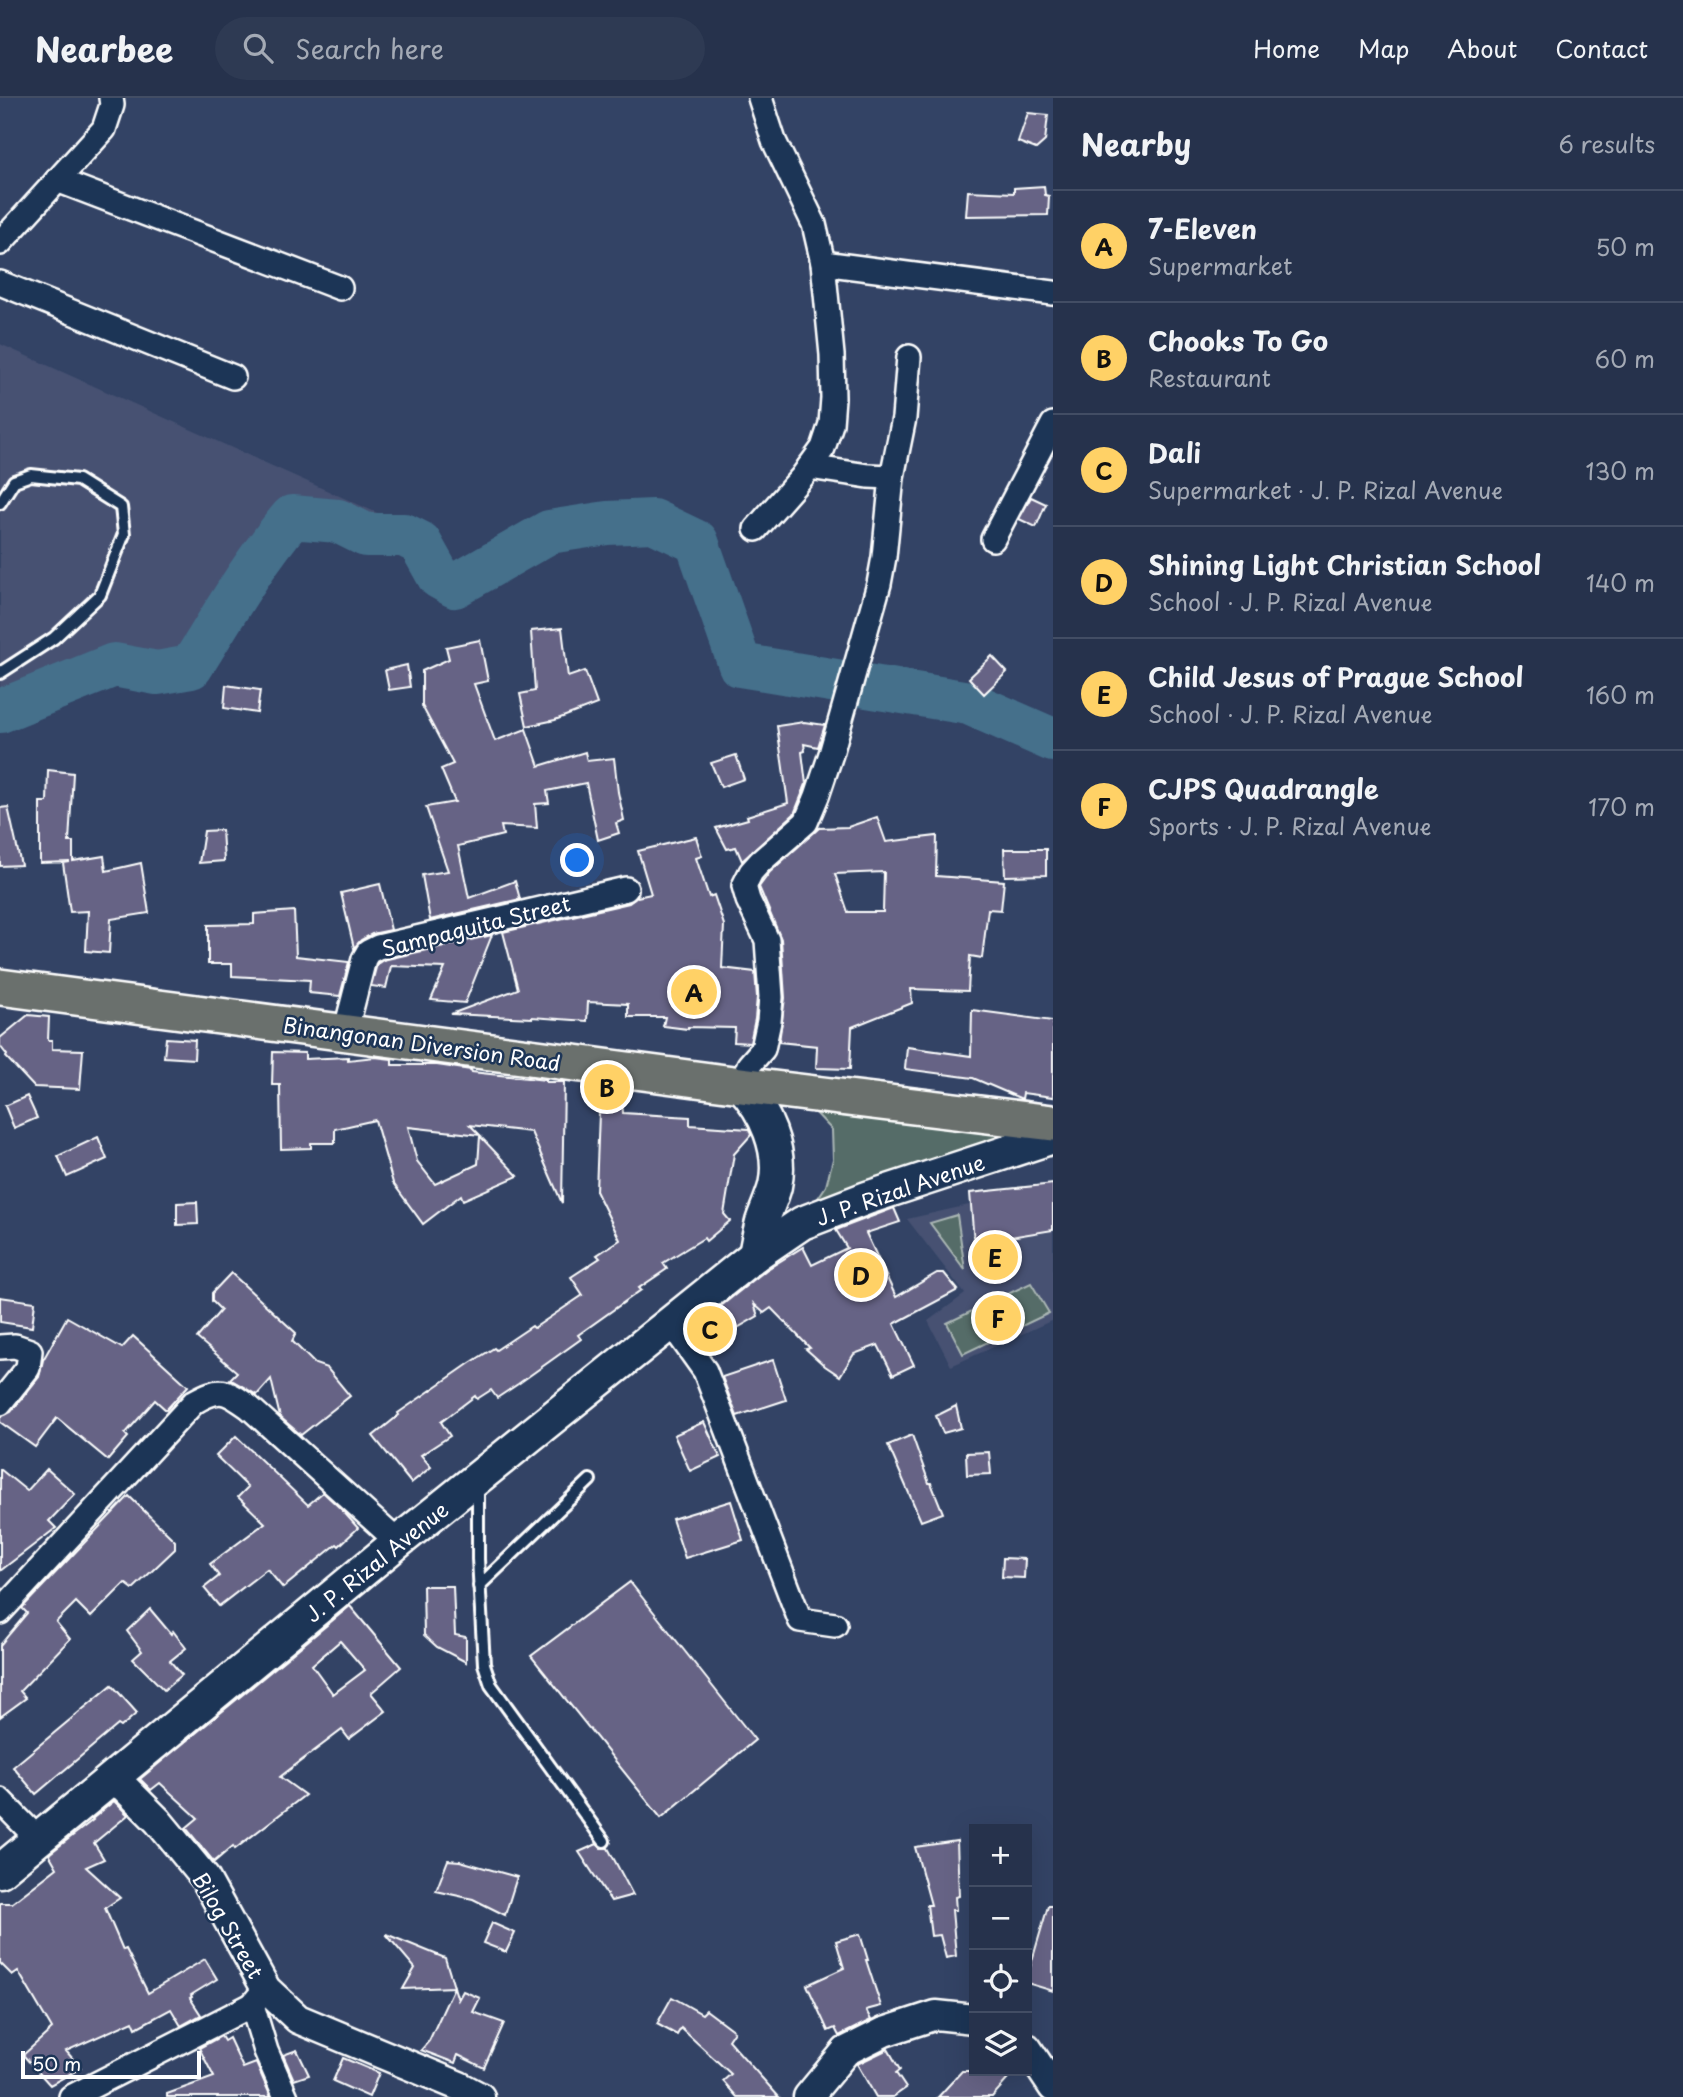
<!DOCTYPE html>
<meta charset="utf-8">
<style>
body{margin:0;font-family:"Playpen Sans",sans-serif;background:#2e3a53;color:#f1f3f6}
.controls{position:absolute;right:21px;bottom:21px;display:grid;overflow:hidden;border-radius:0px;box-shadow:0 7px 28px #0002}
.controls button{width:63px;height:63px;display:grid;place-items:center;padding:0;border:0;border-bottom:2px solid #424d64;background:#26324c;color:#f1f3f6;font:35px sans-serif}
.scale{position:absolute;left:21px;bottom:18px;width:180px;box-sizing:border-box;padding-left:7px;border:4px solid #fff;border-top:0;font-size:19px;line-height:24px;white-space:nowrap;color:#fff;-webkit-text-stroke:5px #1d3557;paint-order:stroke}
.you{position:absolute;left:578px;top:763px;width:24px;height:24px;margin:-18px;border:5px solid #fff;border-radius:50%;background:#1a73e8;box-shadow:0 0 0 10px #1a73e833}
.badge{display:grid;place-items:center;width:46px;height:46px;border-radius:50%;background:#ffd166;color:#111;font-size:23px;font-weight:700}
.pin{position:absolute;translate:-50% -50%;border:4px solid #fff;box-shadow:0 2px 7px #0006}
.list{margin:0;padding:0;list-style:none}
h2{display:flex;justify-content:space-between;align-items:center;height:91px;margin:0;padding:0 28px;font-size:30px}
h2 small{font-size:23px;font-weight:400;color:#a4aab5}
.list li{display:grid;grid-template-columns:46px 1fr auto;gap:21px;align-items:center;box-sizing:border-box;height:112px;padding:0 28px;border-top:2px solid #424d64}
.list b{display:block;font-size:26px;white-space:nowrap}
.list p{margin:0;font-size:23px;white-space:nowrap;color:#a4aab5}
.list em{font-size:23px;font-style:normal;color:#a4aab5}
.icon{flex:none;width:38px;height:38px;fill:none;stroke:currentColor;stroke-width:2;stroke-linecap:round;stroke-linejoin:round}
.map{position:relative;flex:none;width:1053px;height:1999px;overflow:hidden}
header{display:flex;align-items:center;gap:42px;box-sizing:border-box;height:98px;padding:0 35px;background:#26324c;border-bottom:2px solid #424d64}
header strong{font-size:33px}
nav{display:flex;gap:38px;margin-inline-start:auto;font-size:24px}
.search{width:490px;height:63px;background:#2e3a53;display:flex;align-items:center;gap:18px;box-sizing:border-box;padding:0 24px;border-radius:38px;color:#a4aab5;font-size:26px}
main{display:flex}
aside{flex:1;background:#26324c}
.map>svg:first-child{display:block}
.built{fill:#465172}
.green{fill:#556c68;stroke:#aab6b4;stroke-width:2}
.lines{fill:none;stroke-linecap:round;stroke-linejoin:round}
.river{stroke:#446f8b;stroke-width:44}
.building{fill:#666485;stroke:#fff;stroke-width:2;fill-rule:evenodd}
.service-casing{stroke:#fff;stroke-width:16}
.minor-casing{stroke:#fff;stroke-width:28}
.tertiary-casing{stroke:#fff;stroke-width:33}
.secondary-casing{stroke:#fff;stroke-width:37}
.primary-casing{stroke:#fff;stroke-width:40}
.service{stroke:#1d3557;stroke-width:10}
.minor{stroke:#1d3557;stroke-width:23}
.tertiary{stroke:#1d3557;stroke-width:28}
.secondary{stroke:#1d3557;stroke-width:32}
.primary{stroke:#6b706d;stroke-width:35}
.labels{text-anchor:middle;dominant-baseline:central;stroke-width:5;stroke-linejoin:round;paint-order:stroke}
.street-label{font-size:21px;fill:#fff;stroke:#1d3557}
</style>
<header>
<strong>Nearbee</strong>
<div class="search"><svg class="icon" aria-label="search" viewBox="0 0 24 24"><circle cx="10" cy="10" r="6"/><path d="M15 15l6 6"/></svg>Search here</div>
<nav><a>Home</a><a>Map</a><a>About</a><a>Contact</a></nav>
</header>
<main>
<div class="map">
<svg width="1053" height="1999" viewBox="0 0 1053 1999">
<rect width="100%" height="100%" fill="#334365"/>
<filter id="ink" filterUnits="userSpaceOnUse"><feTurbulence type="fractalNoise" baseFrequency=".0143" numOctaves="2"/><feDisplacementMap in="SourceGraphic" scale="14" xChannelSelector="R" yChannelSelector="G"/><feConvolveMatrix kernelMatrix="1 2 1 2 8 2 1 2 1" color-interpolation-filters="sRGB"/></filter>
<g filter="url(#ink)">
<!-- built -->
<g class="built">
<polygon points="0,246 393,422 387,427 370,428 334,413 297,404 280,408 187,550 168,564 102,561 0,604"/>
<polygon points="1053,1088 1053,1222 951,1268 928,1223 965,1196 907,1121"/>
</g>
<!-- green -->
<g class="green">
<polygon points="814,1013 1047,1039 808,1122 818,1100 826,1088 833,1061 832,1032"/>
<polygon points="957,1117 965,1172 930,1125"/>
<polygon points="1031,1185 1049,1215 963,1256 947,1225"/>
</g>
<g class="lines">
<!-- river -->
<path class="river" d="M0,613L114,567L157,575L191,569C223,518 253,465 292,419L338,423L366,437H404L420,445L439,479L455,488L549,434L607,425L653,423L697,444L740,567L969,605L1053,642"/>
</g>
<!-- building -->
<g class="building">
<polygon points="1028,15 1048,17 1045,43 1036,51 1018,44"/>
<polygon points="1044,88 1045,97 1049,98 1048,117 966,118 968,93 1014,95 1014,90"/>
<polygon points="1031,399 1046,406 1036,429 1019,421"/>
<polygon points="562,530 568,579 585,573 597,606 555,622 527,628 520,596 535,593 531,533"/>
<polygon points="480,542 488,583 474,586 495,643 526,631 539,668 585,654 587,663 614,660 618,694 624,722 616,725 619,735 598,742 586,685 547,693 549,705 535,706 537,730 501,728 503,737 458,748 469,800 515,783 520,801 430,822 422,777 448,773 426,709 455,704 441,671 453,666 422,608 422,573 449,561 446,549"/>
<polygon points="992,558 1007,574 984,596 969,580"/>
<polygon points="407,567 410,589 389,592 385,572"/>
<polygon points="226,587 260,592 257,615 224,610"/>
<polygon points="804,624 825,627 818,649 804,646 805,653 802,654 806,686 794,716 742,763 736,749 727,751 716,730 748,721 747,718 788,705 777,628"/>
<polygon points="736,657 744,681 721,689 711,665"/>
<polygon points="48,672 73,675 69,744 73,744 73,763 104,758 106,773 141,765 149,815 111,821 109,855 86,853 88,813 70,814 63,765 70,764 40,765 40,704 47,704"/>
<polygon points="8,709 21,767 0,768 0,710"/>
<path d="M877,719L886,744L937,738L936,778L1004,783L1001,812L988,811L982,860L970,858L968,893L911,891L912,905L852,929L850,971L816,970L817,948L779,944L785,900L781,841L759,789L770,774L819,730L848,729ZM884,774L883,814H848L835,776Z"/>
<polygon points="222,732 224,763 199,765 204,733"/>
<polygon points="696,739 702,758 696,760 709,799 714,797 724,827 722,870 755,874 757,899 755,921 750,945 734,944 735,930 688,929 688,931 663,928 665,919 628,919 628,906 588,904 587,923 532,919 532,920 451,916 518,891 503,834 629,805 637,799 651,796 638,753"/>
<polygon points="1004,751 1046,751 1046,777 1005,778"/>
<polygon points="380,786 391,832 372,836 361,842 354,850 341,795"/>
<polygon points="294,813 296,858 349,864 340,898 309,895 310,882 232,878 232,866 208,866 208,827 254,826 254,816"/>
<polygon points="492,837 465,905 431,902 445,870 391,868 386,890 371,888 377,866 383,862"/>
<polygon points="972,912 1053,923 1053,999 1023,995 1022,1001 973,980 905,971 907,949 971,958"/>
<polygon points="28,917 49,919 48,942 52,942 52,951 83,952 80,991 34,989 6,959 7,957 0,948 0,940"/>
<polygon points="166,940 195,942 194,961 164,959"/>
<polygon points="273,954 305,955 305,961 348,959 348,962 375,959 392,961 392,967 437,967 471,972 472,974 546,982 546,984 564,984 562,1105 531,1034 470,1027 480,1037 408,1029 417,1063 435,1086 478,1066 480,1038 518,1078 463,1102 461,1097 423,1126 393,1085 375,1022 335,1031 335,1045 311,1045 311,1050 281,1051 280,987 272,987"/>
<polygon points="600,989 621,991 623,1015 690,1019 690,1027 749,1031 751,1037 734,1056 724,1116 730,1123 706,1143 704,1140 663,1165 667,1171 639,1190 641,1192 578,1237 581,1241 518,1286 497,1300 491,1292 477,1301 475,1298 441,1324 450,1338 421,1357 431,1369 411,1385 373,1338 399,1317 398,1315 470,1265 494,1250 496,1252 532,1228 534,1230 583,1197 571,1179 600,1160 597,1157 620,1142 596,1093"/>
<polygon points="27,998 37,1020 14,1030 5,1008"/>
<polygon points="98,1039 107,1061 67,1079 58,1058"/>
<polygon points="1053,1086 1053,1132 1010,1139 1014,1165 976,1169 970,1095"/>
<polygon points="197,1104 198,1126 177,1127 177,1105"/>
<polygon points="894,1110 900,1124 866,1135 896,1199 937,1175 944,1175 958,1192 894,1226 914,1267 893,1277 878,1247 854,1256 840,1278 825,1268 806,1251 810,1250 771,1210 764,1215 754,1206 758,1218 708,1247 696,1228 766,1172 803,1149 812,1167 847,1150 836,1132"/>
<polygon points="231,1175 296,1235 292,1243 315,1266 327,1270 350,1298 301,1337 280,1319 271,1281 257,1297 230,1281 237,1274 197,1240 221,1212 212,1203 212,1195"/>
<polygon points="0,1199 35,1204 32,1229 0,1224"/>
<polygon points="67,1219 122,1250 133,1238 188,1288 166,1312 155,1302 125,1336 128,1339 108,1362 57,1320 35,1349 0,1324 0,1319 11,1314 39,1279 43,1262"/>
<polygon points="773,1262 786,1302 737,1318 722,1279"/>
<polygon points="956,1308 961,1330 943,1335 936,1318"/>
<polygon points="704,1324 720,1359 690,1373 674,1337"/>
<polygon points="912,1337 929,1385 931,1385 943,1415 921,1423 888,1347"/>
<polygon points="236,1338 308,1407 323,1394 341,1411 358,1430 339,1448 337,1446 283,1490 267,1471 219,1508 204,1490 219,1478 210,1466 265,1425 238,1399 248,1389 216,1358"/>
<polygon points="989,1354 991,1376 967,1377 966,1355"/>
<polygon points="0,1371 27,1393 47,1371 75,1396 49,1423 56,1430 0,1473"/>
<polygon points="129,1398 175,1443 175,1451 133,1491 125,1485 91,1519 76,1504 56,1524 70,1541 20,1593 26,1600 0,1619 0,1547 27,1515 22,1510"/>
<polygon points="731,1403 743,1442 685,1460 672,1421"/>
<polygon points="1003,1460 1025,1461 1024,1480 1002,1479"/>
<polygon points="630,1484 755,1642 661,1720 531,1558"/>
<polygon points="423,1488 453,1488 455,1537 466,1539 466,1564 437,1549 424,1537"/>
<path d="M350,1508L401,1569L371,1595L386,1613L349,1641L342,1632L285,1675L280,1679L305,1697L235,1751L233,1748L214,1764L186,1730L198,1720L160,1685L151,1692L140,1681ZM340,1543L365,1572L333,1596L312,1567Z"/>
<polygon points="150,1511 171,1536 173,1533 186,1550 170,1563 182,1577 164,1592 133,1561 142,1553 127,1533"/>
<polygon points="112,1587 137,1615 121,1629 118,1627 36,1696 13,1669"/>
<polygon points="114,1703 128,1717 94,1745 104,1761 86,1769 120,1800 105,1810 123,1852 126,1851 148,1895 205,1861 217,1881 191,1897 192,1899 190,1900 201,1917 181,1928 171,1911 136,1930 133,1923 66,1953 81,1970 50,1987 23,1957 52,1931 18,1873 12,1877 0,1865 0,1805 12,1805 57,1770 49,1756 93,1722 92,1721"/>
<polygon points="957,1743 959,1798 955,1799 956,1812 952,1812 956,1858 946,1860 940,1837 931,1838 927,1807 931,1807 915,1749"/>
<polygon points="597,1746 601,1750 608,1750 633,1797 611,1803 579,1754"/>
<polygon points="448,1762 460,1763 517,1779 505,1817 473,1801 436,1793"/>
<polygon points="1048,1808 1053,1808 1053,1893 1027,1885 1027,1880"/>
<polygon points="492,1825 515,1835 506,1854 483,1845"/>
<polygon points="386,1836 445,1860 454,1889 403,1891 415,1870"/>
<polygon points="860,1836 868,1862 866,1862 881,1908 866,1912 871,1922 839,1938 835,1930 828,1933 807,1887 844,1870 836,1843"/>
<polygon points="454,1889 458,1902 463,1893 480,1900 473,1914 504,1925 484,1970 458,1957 455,1965 421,1952 429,1943"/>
<polygon points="672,1899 702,1916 706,1912 734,1933 728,1942 779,1999 737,1999 723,1983 731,1976 681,1930 677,1937 657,1926"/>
<polygon points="221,1938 224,1943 229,1940 243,1970 256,1965 271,1999 167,1999 167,1996 214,1979 199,1950"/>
<polygon points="888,1951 900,1972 896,1975 906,1990 893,1999 876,1999 857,1966"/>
<polygon points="297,1952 309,1977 294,1982 283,1957"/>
<polygon points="343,1960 379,1975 369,1999 333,1983"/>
<polygon points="962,1973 1015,1973 992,1999 938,1999"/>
</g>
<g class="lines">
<defs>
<g id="service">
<polyline points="0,405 14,383 31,377 78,382 121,409 124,436 100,497 54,540 0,575"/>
<polyline points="478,1385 478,1461 484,1566 491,1587 604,1743"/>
<polyline points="479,1488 590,1382"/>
</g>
<g id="minor">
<polyline points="57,82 340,190"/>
<polyline points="0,145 104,31 112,7 111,0"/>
<polyline points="823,165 1053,195"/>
<polyline points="0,185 233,279"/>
<polyline points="809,369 868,378 892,379"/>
<polyline points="756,431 802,379 823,350 831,326 833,300 832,257 823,165 814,126 774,43 760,0"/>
<polyline points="993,441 1053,326"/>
<polyline points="345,935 364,861 368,854 378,849 626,791"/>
<polyline points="741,987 749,967 763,951 769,923 771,899 767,842 748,802 744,788 751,774 760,764 806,724 817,698 831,656 879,486 884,459 892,379 904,320 909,259"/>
<polyline points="670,1224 705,1273 800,1522 835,1527"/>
<polyline points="0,1249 15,1248 30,1253 28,1270 0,1305"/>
<path d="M0,1514L194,1304C220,1289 226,1292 249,1309L398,1444"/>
<polyline points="0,1702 38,1741"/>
<polyline points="261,1896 252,1907 266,1953 286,1999"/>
<polyline points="71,1999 252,1907"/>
</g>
<g id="tertiary">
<polyline points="113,1678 158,1723 205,1780 266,1891 298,1921 459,1988 480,1999"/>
<polyline points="1027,1950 1053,1989"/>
<polyline points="808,1999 846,1953 884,1934 936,1917 974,1921"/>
</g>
<g id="secondary">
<path d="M741,987C765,1013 783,1052 775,1088C772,1100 766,1112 762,1124C759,1135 757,1146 755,1157"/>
<polyline points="0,1773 398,1444 755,1157 802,1125 867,1100 1053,1039"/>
</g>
<polyline id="primary" points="0,889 741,987 1053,1025"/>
</defs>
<!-- service casing -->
<use href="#service" class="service-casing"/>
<!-- minor casing -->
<use href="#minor" class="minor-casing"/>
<!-- tertiary casing -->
<use href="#tertiary" class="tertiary-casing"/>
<!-- secondary casing -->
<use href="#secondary" class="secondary-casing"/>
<!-- primary casing -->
<use href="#primary" class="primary-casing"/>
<!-- service -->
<use href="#service" class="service"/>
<!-- minor -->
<use href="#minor" class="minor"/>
<!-- tertiary -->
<use href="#tertiary" class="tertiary"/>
<!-- secondary -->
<use href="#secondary" class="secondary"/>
<!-- primary -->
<use href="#primary" class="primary"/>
</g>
</g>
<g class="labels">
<!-- street labels -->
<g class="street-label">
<text transform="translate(476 827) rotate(-14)">Sampaguita Street</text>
<text transform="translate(422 945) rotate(8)">Binangonan Diversion Road</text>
<text transform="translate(900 1091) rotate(-19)">J. P. Rizal Avenue</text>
<text transform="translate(376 1463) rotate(-39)">J. P. Rizal Avenue</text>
<text transform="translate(229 1827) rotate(60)">Bilog Street</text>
</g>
</g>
</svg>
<div class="controls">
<button>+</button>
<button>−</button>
<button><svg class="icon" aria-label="locate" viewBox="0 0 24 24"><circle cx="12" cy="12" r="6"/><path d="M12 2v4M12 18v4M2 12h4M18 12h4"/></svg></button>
<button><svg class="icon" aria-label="layers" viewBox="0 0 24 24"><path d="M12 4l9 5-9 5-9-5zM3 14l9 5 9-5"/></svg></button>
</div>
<div class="scale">50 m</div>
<div class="you"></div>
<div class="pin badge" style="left:694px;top:894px">A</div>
<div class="pin badge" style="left:607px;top:989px">B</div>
<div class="pin badge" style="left:710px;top:1231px">C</div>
<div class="pin badge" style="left:861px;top:1177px">D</div>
<div class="pin badge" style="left:995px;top:1159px">E</div>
<div class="pin badge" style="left:998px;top:1220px">F</div>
</div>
<aside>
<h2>Nearby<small>6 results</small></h2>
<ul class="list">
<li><span class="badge">A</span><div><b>7-Eleven</b><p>Supermarket</p></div><em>50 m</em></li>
<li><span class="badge">B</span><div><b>Chooks To Go</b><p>Restaurant</p></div><em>60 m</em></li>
<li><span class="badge">C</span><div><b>Dali</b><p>Supermarket · J. P. Rizal Avenue</p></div><em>130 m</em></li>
<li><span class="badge">D</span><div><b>Shining Light Christian School</b><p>School · J. P. Rizal Avenue</p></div><em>140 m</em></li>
<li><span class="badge">E</span><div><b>Child Jesus of Prague School</b><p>School · J. P. Rizal Avenue</p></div><em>160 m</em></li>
<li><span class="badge">F</span><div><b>CJPS Quadrangle</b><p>Sports · J. P. Rizal Avenue</p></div><em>170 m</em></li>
</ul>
</aside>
</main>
